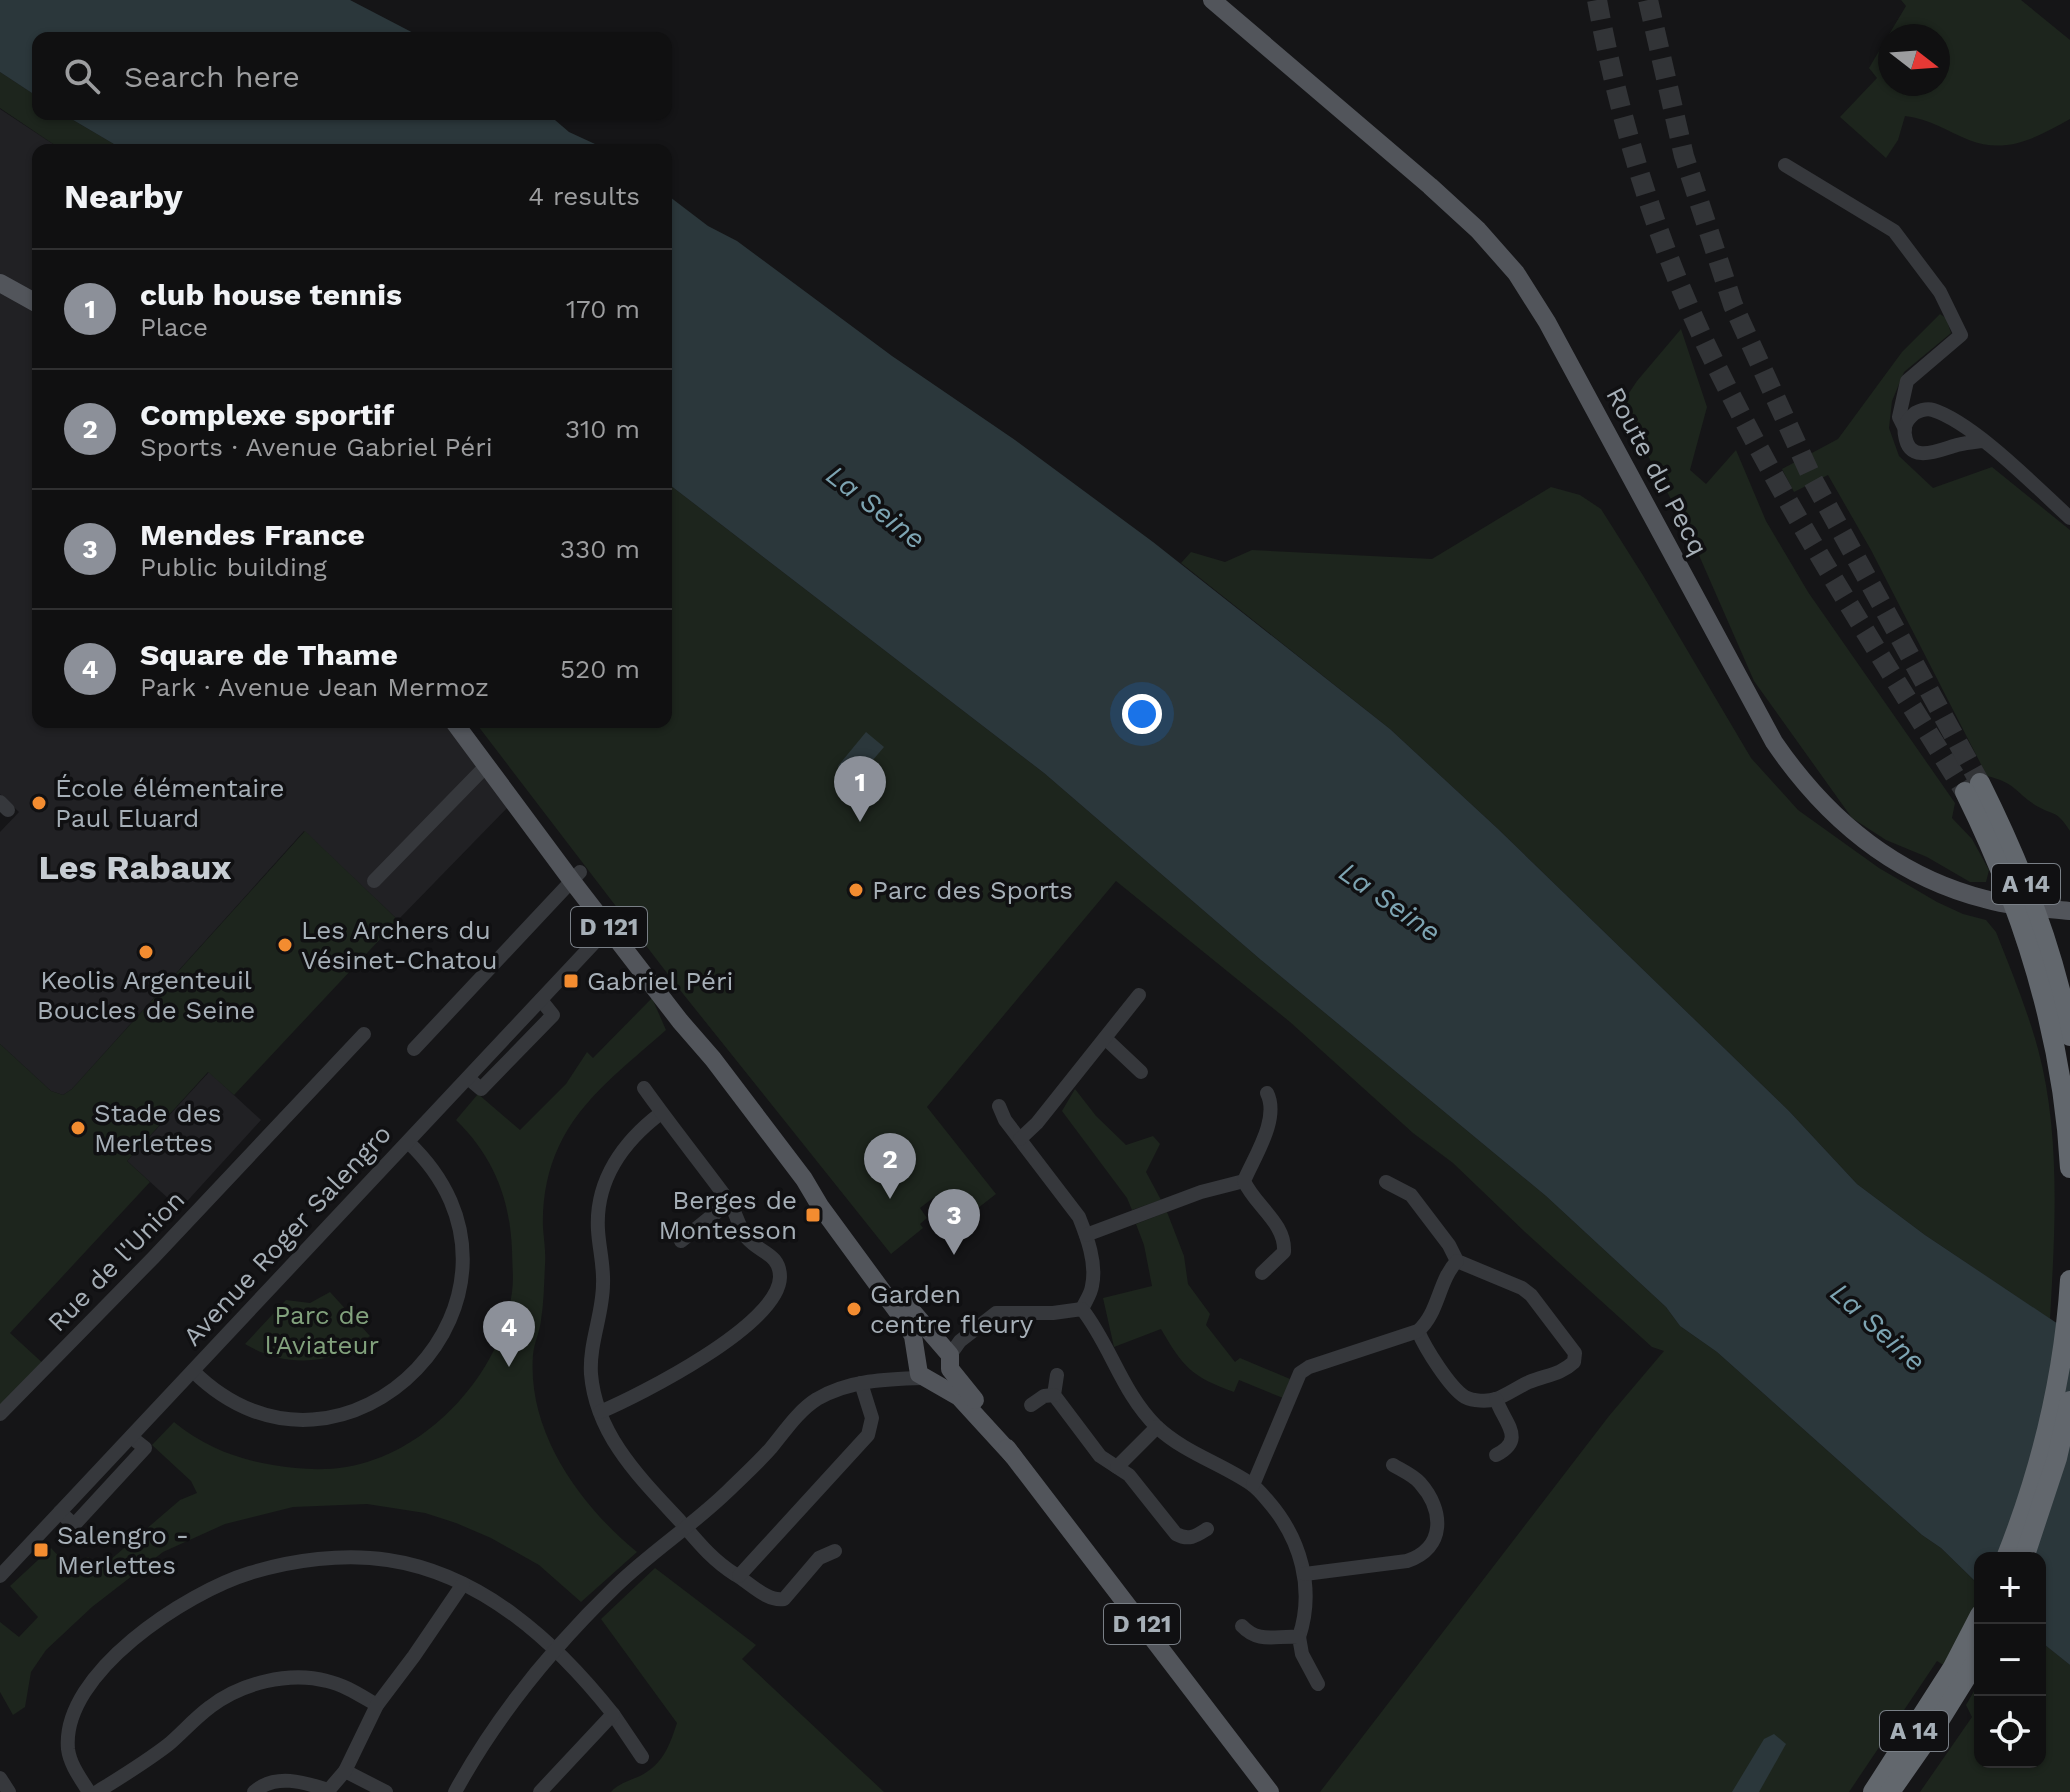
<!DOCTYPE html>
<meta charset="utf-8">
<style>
body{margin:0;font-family:"Work Sans",sans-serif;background:#1e1e1f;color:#f1f3f6}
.controls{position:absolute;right:24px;bottom:24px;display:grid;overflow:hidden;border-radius:16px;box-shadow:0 2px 6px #0004}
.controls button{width:72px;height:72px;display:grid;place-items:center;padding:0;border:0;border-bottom:2px solid #303031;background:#101011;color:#f1f3f6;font:40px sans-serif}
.compass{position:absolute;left:1878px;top:24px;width:72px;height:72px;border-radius:50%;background:#101011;box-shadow:0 2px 6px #0004;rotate:107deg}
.you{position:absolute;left:1142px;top:714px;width:28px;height:28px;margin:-20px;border:6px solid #fff;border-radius:50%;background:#1a73e8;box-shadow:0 0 0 12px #1a73e833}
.badge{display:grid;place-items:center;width:52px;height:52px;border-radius:50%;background:#8c9099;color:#fff;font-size:26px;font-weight:700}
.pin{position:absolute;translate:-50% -66px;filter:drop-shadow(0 2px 4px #0008)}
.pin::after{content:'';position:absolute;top:42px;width:28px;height:24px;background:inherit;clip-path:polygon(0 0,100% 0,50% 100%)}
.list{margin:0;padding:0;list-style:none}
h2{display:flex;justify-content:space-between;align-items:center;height:104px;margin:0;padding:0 32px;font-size:34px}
h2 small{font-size:26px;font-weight:400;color:#9c9d9f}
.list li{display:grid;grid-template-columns:52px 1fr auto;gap:24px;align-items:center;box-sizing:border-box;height:120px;padding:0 32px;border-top:2px solid #303031}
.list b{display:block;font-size:30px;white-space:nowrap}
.list p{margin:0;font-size:26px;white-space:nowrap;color:#9c9d9f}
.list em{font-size:26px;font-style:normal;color:#9c9d9f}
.icon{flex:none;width:44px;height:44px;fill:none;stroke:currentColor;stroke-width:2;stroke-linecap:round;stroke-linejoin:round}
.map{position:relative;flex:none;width:2070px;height:1792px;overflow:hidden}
.search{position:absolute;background:#101011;box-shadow:0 2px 6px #0004;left:32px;top:32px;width:640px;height:88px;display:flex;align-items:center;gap:20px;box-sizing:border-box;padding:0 28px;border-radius:16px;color:#9c9d9f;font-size:30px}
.panel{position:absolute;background:#101011;box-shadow:0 2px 6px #0004;left:32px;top:144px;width:640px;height:584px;border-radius:16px}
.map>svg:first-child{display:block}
.built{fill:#212124}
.green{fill:#1d251d;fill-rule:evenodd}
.water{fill:#2b373b}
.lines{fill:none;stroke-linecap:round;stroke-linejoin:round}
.highway-tunnel{stroke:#323437;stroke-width:20;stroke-dasharray:20 10;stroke-linecap:butt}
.minor{stroke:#36383c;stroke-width:14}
.major{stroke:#52555b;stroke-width:18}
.highway{stroke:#62676d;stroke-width:20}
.poi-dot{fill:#f38c30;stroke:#101012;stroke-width:3}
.labels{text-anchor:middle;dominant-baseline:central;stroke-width:7;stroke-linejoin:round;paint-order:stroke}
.shield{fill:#101012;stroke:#797f86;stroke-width:2}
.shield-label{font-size:24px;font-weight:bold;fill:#a6afb7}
.street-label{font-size:26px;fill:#a6afb7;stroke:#101012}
.poi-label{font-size:26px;fill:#a6afb7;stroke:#101012;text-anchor:start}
.park-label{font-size:26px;fill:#82a27d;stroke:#101012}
.water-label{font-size:28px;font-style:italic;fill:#7da4b2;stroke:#101012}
.district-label{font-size:34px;font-weight:bold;fill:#c7cdd3;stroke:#101012}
</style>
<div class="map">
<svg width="2070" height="1792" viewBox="0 0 2070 1792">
<rect width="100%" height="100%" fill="#151517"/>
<!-- built -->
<g class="built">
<polygon points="0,109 62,150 38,150 38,722 448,722 508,807 398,920 304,831 72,1089 63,1095 51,1091 0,1044 0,832 19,812 0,794"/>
<polygon points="209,1072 261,1120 180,1209 127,1161"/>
</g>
<!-- green -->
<g class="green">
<path d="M1901,0H2021L2070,40V119C2038,137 2006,155 1969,140C1947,131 1930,119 1905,116L1898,140L1886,158L1840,117L1877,78L1869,68L1906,6ZM1890,36H1938V84H1890Z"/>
<polygon points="0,72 38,97 38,114 63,114 124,150 62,150 0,108"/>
<path d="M1940,314L1946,318L1951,333L1904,372L1892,401L1889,428L1899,456L1933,488L1992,467L2070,530V831C2055,808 2055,817 2035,805C2014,791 2016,783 1987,776L1871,550L1828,475L1794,492L1782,469L1838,439L1902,352Z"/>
<polygon points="1681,329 1707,407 1690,470 1706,484 1736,450 1766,521 1808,592 1955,803 1952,818 1972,839 1989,870 1986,882 1970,882 1927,857 1886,840 1852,818 1754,681 1691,537 1621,405 1637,381"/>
<polygon points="666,482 1044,773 1261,960 1546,1196 1666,1307 1680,1326 1717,1352 1922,1535 1941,1548 1980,1586 1980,1762 2040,1762 2040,1641 2070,1665 2070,1792 1920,1792 1972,1717 1966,1705 1977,1686 1937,1661 1849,1792 1320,1792 1609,1416 1664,1351 1652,1347 1525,1232 1453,1163 1413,1133 1290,1022 1116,881 927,1107 996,1194 969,1215 950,1190 935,1201 933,1198 920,1208 927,1218 920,1224 923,1228 891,1254 680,990 475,722 666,722"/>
<path d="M1551,487L1580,495L1601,509L1644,577L1751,758L1798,810L1879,868L1937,902L1963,914L1986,920L1996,932C2011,970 2027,1009 2038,1049C2061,1135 2055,1231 2050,1319L1925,1235L1857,1184L1789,1111L1497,828L1390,729L1181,563L1191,552L1225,562L1252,550L1432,559Z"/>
<polygon points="305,831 398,920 234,1095 208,1072 127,1161 150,1182 10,1333 47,1367 0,1414 0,1044 51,1091 63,1095 72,1089"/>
<path d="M652,998L666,1030C627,1065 581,1098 559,1146C547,1171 542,1200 543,1228C544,1241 546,1253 545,1265C544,1283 544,1302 541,1320C540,1331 534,1343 533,1355C527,1433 581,1506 637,1552L581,1602L539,1565L491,1538L456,1523L425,1513L367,1504L293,1507L225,1524L163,1552L92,1607L46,1650L31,1672L25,1707L13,1715L0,1692V1622L19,1637L38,1617L10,1586L51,1548L68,1566L88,1557L102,1567L180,1500L197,1493L191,1481L152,1445L174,1422C203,1446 236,1459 273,1465C297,1469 322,1471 346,1467C427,1454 502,1373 512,1292C514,1278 512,1264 512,1250C510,1198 493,1156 456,1120L478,1094L520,1130L566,1084L587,1052L593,1058Z"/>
<polygon points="1075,1089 1096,1116 1126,1145 1153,1136 1160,1144 1146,1172 1161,1200 1132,1210 1127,1198 1062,1111"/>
<path d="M1167,1212L1184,1256L1188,1284L1210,1314L1206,1325L1235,1362L1240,1358L1290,1379L1283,1398L1239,1380L1234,1392C1192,1377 1183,1367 1161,1329L1114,1347L1103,1298L1152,1286L1144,1245L1136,1224Z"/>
<path d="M330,1292L370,1336C334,1366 285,1368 245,1344L286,1300L310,1303Z"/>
<path d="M655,1568L756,1645L742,1659L884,1792H611C619,1783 629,1781 640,1776C663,1764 669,1747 677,1723L601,1619Z"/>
</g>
<!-- water -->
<g class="water">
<polygon points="0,0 350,0 423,38 38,38 38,97 0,72"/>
<polygon points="63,114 548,114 569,132 608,150 124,150"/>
<polygon points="666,194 708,226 737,241 892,356 1015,440 1153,542 1390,729 1497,828 1789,1111 1857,1184 1925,1235 2070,1332 2070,1665 2040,1641 2040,1558 1980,1558 1980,1586 1941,1548 1922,1535 1717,1352 1680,1326 1666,1307 1546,1196 1261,960 1044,773 666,482"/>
<polygon points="866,732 884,747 855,781 838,766"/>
<polygon points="1774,1734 1786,1744 1759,1792 1732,1792 1764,1739"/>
</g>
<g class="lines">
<!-- highway-tunnel -->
<g class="highway-tunnel">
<path d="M1597,0C1619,120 1656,241 1709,351C1783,505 1875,647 1965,792"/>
<polyline points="1648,0 1684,156 1733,305 1813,480 1980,783"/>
</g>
<!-- minor -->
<g class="minor">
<polyline points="1785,165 1894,231 1940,292 1961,335 1907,381 1899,417 1905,429"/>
<path d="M1982,441C1974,442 1965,443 1957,445C1939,450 1909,465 1905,435C1903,425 1908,419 1915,413C1921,410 1927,408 1933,410C1974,423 2037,488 2070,518"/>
<polyline points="0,802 8,810"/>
<polyline points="374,881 486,766"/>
<polyline points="1106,1039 1141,1072"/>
<polyline points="414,1049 580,872"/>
<polyline points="468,1078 481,1089 553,1015 541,1000"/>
<path d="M999,1106L1005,1120L1079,1217C1087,1237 1097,1263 1092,1286C1091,1294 1085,1302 1082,1309"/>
<path d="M661,1113C624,1141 595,1180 598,1230C599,1248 604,1266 603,1284C603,1314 589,1343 591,1374C596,1435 640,1478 680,1521C698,1542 712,1560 736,1575C750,1583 767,1602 784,1599L819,1558L835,1551"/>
<polyline points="1020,1139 1037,1123 1139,995"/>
<path d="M1386,1182L1411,1195L1449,1245L1457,1261L1522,1288L1531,1295L1575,1353L1574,1362C1560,1375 1546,1375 1529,1382C1518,1387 1507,1395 1496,1399C1487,1402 1473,1401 1465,1397C1450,1388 1425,1348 1418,1331"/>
<polyline points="1086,1235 1201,1192 1244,1181"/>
<polyline points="681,1241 729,1202"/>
<path d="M1262,1273L1284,1252C1286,1223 1255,1206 1244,1181C1254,1157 1280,1119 1267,1093"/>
<path d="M950,1355L960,1341L996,1313H1053L1082,1309C1111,1346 1122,1393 1157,1427C1185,1453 1220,1463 1251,1484C1257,1488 1263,1495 1268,1501C1301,1539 1315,1589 1299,1637"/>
<path d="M193,1371C344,1521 567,1292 408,1142"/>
<path d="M1057,1375L1054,1395L1100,1456L1129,1475L1176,1534C1189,1541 1196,1536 1207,1529"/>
<polyline points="1031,1405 1044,1396 1054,1395"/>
<path d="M600,1412C640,1395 779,1325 780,1277C780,1253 759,1253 747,1238C738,1227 736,1211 728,1200C700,1162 671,1126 644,1088"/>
<polyline points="0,1414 154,1257 364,1034"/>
<path d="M1496,1455C1527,1439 1504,1423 1496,1399"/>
<polyline points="1117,1467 1157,1427"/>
<path d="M1253,1485L1300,1373L1309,1367L1418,1331C1439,1313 1438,1281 1457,1261"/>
<polyline points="60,1512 74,1525 145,1448 131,1437"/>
<path d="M1305,1574L1407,1561C1446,1548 1444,1510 1420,1483C1413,1475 1401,1470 1393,1465"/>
<polyline points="0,1576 609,927"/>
<polyline points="739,1576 868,1435 872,1418 861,1383"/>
<path d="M1242,1626C1259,1644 1276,1635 1299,1637L1302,1654L1318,1684"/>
<polyline points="613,1714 642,1757"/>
<polyline points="345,1771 386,1792"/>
<polyline points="0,1778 9,1792"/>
<path d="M89,1792C81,1779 70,1765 68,1749C61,1673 187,1592 250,1573C292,1560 344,1553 388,1560C482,1574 556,1642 613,1714L540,1792"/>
<path d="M97,1792C121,1777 146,1762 169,1744C183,1732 195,1718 210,1707C241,1683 289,1671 327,1681C345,1685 361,1696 377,1705"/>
<path d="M254,1792C275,1773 304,1782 328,1790"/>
<polyline points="327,1792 345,1771 377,1705 414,1656 463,1584"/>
<path d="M455,1792C497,1715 553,1647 616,1586C651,1552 693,1525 728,1491C742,1477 758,1463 771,1448C785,1431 798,1411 817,1399C850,1380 886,1379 923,1378"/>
</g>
<!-- major -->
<g class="major">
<path d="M1212,0L1430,186L1478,230L1516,273L1547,322L1774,742C1826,818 1895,876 1985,899C2013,907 2041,908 2070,911"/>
<polyline points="0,283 38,304"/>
<polyline points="454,722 572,881 680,1021 713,1059 804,1179 820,1206 905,1322 913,1336 919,1374 959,1397 1013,1456"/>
<polyline points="905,1303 950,1355 950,1369 975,1400"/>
<polyline points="1007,1448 1270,1792"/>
</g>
<!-- highway -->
<g class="highway">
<path d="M1980,783C2020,863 2054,947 2070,1036"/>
<path d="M1965,792C2024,911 2063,1035 2070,1168"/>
<path d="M2006,1558C2041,1470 2064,1375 2070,1280"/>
<polyline points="2024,1558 2057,1458 2070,1401"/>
<polyline points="1873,1792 1952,1669 1980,1615"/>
<polyline points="1890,1792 1934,1729 1980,1655"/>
</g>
</g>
<!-- markers -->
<g class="poi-dot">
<circle cx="39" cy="803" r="8"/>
<circle cx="856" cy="890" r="8"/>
<circle cx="285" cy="945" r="8"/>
<circle cx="146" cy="952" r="8"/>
<rect x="563" y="973" width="16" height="16" rx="4"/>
<circle cx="78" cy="1128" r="8"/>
<rect x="805" y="1207" width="16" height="16" rx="4"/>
<circle cx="854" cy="1309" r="8"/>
<rect x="33" y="1542" width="16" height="16" rx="4"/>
</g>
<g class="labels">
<!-- shield labels -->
<g class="shield">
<rect x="1992" y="864" width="68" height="40" rx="6"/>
<rect x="571" y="907" width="76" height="40" rx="6"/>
<rect x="1104" y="1604" width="76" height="40" rx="6"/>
<rect x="1880" y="1711" width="68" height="40" rx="6"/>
</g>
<g class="shield-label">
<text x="2026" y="884">A 14</text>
<text x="609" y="927">D 121</text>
<text x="1142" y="1624">D 121</text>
<text x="1914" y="1731">A 14</text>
</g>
<!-- street labels -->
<g class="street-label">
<text transform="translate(1657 471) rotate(62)">Route du Pecq</text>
<text transform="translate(287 1235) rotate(-47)">Avenue Roger Salengro</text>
<text transform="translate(116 1261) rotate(-46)">Rue de l'Union</text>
</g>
<!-- poi labels -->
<g class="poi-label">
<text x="55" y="788">École élémentaire<tspan x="55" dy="30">Paul Eluard</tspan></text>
<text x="872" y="890">Parc des Sports</text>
<text x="301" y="930">Les Archers du<tspan x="301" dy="30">Vésinet-Chatou</tspan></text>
<text x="146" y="980" text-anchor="middle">Keolis Argenteuil<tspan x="146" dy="30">Boucles de Seine</tspan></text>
<text x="587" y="981">Gabriel Péri</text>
<text x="94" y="1113">Stade des<tspan x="94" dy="30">Merlettes</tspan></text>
<text x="797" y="1200" text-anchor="end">Berges de<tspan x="797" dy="30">Montesson</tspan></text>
<text x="870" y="1294">Garden<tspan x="870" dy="30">centre fleury</tspan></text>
<text x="57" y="1535">Salengro -<tspan x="57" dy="30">Merlettes</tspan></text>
</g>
<!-- park labels -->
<g class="park-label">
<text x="322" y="1315">Parc de<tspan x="322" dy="30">l'Aviateur</tspan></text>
</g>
<!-- water labels -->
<g class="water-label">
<text transform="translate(876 507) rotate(38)">La Seine</text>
<text transform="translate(1390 902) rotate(35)">La Seine</text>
<text transform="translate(1878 1327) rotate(42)">La Seine</text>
</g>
<!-- district labels -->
<g class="district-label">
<text x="135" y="867">Les Rabaux</text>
</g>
</g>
</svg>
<div class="controls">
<button>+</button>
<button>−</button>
<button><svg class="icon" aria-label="locate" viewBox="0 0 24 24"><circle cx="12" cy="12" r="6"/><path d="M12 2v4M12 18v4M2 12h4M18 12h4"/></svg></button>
</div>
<svg class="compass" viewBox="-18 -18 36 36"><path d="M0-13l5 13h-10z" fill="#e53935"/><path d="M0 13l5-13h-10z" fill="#9c9d9f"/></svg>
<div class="you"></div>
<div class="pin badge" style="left:860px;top:822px">1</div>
<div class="pin badge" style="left:890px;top:1199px">2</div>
<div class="pin badge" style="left:954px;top:1255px">3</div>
<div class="pin badge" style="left:509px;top:1367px">4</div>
<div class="search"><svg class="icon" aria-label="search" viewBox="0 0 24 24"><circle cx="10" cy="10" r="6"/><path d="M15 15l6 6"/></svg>Search here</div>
<section class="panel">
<h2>Nearby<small>4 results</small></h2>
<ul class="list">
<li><span class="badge">1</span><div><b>club house tennis</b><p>Place</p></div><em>170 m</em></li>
<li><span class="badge">2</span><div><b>Complexe sportif</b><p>Sports · Avenue Gabriel Péri</p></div><em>310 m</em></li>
<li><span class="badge">3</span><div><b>Mendes France</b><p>Public building</p></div><em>330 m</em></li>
<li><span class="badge">4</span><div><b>Square de Thame</b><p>Park · Avenue Jean Mermoz</p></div><em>520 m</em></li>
</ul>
</section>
</div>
